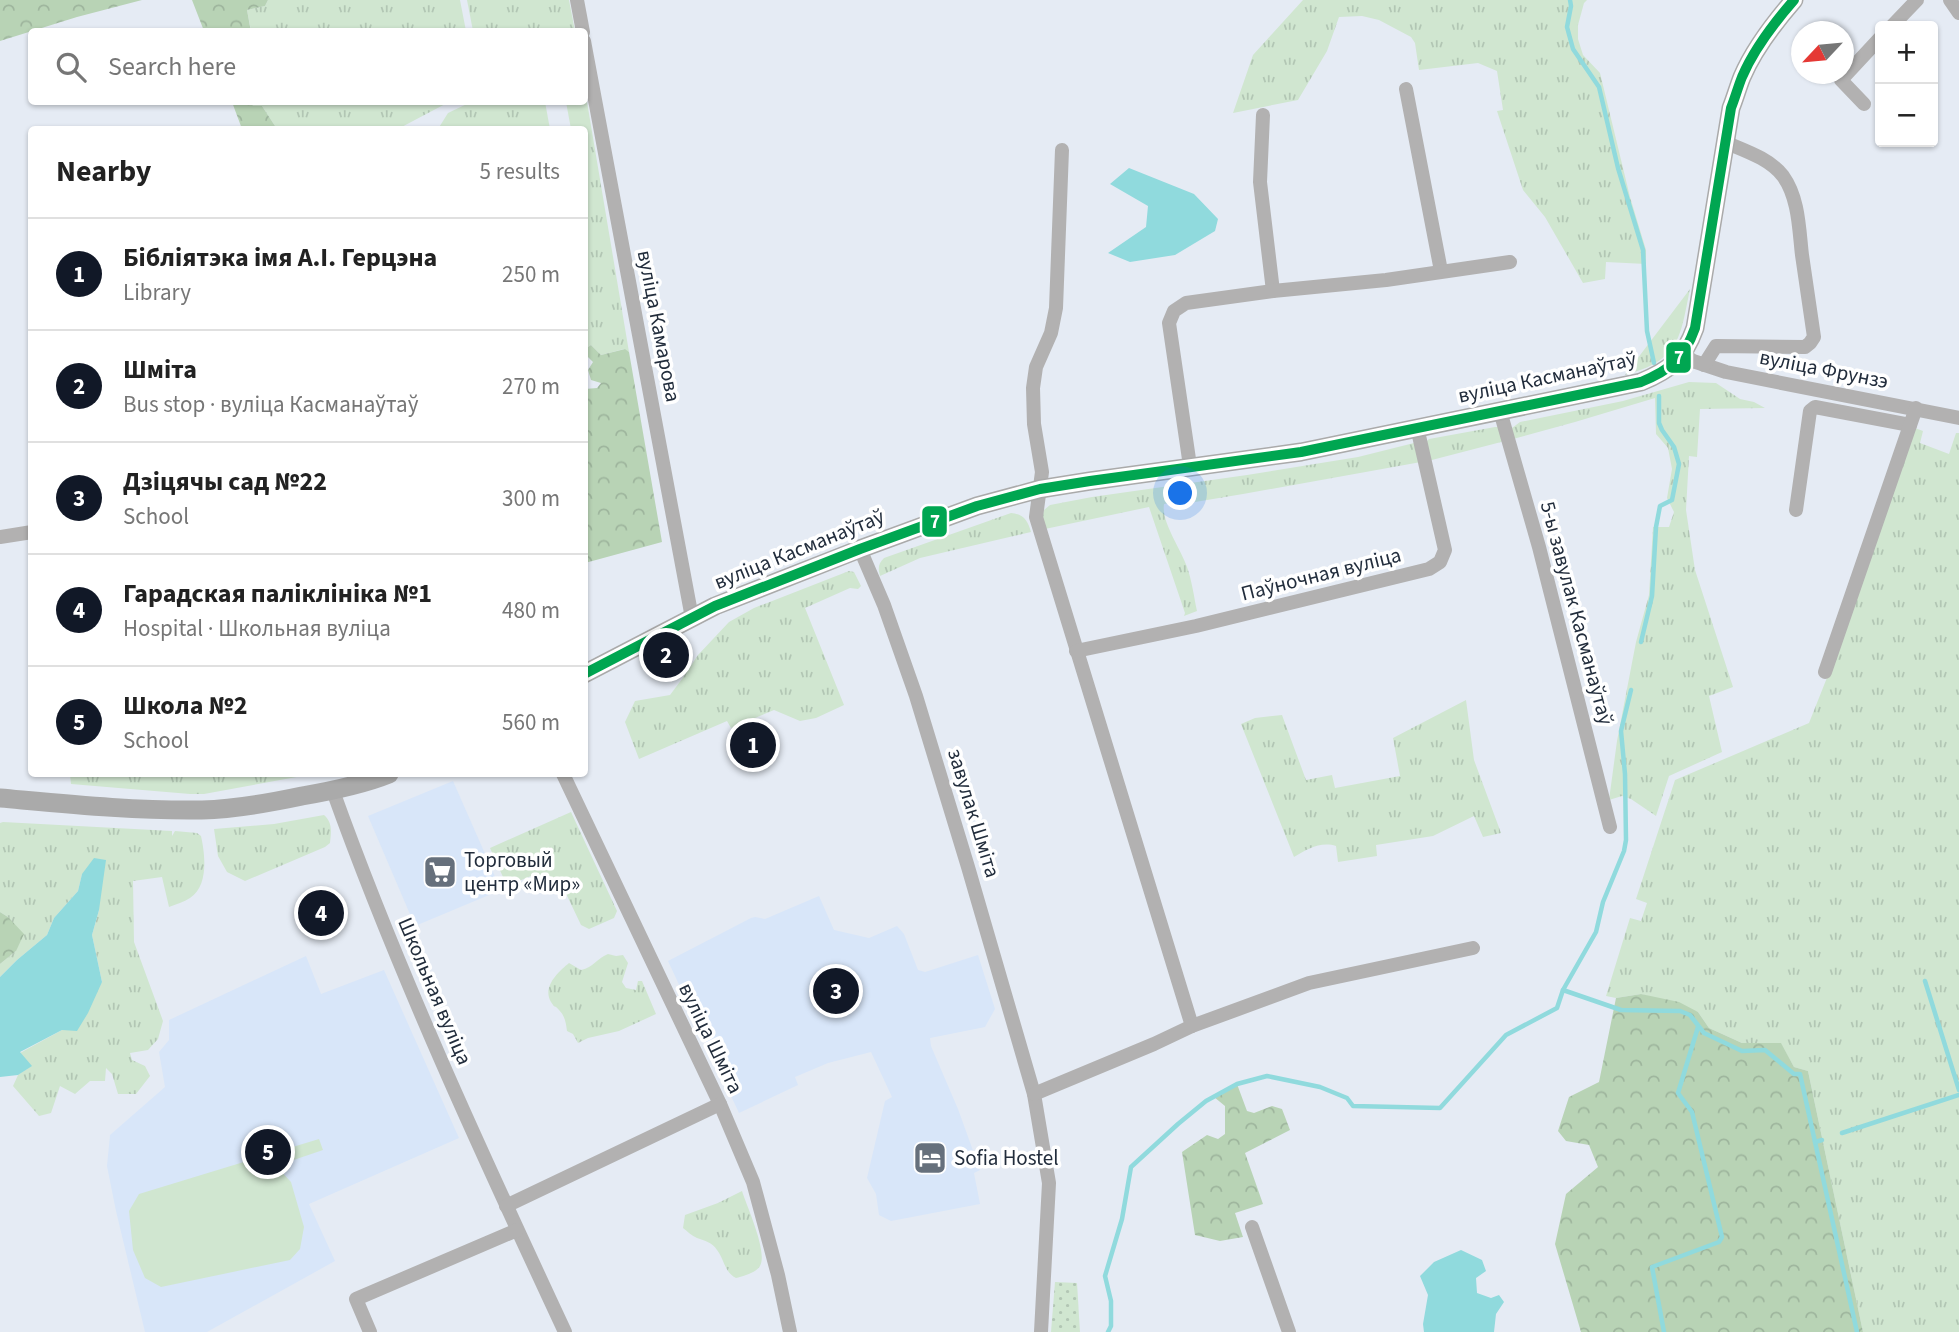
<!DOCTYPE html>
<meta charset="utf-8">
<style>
body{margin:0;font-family:"Source Sans 3",sans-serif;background:#f6f6f6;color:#222}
.controls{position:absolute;right:21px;top:21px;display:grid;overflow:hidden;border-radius:7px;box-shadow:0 2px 5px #0004}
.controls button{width:63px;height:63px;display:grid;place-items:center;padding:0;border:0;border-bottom:2px solid #e0e0e0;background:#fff;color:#222;font:35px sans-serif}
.compass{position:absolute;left:1791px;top:21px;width:63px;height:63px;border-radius:50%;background:#fff;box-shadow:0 2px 5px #0004;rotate:244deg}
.you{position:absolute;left:1181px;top:494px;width:24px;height:24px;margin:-18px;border:5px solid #fff;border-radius:50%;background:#1a73e8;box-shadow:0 0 0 10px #1a73e833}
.badge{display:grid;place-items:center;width:46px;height:46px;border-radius:50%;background:#111827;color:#fff;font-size:23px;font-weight:700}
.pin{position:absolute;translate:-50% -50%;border:4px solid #fff;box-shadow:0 2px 7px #0006}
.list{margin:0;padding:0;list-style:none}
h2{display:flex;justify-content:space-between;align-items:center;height:91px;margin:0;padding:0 28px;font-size:30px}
h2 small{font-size:23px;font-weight:400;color:#767676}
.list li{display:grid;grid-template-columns:46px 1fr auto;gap:21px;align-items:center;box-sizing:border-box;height:112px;padding:0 28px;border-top:2px solid #e0e0e0}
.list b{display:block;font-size:26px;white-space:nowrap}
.list p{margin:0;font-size:23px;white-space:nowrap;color:#767676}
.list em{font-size:23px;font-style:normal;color:#767676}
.icon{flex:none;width:38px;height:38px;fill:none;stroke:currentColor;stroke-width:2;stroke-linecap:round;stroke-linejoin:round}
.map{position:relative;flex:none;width:1959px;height:1332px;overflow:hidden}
.search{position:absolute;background:#fff;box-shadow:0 2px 5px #0004;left:28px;top:28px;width:560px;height:77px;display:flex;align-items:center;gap:18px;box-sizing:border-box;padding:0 24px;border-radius:7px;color:#767676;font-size:26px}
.panel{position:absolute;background:#fff;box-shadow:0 2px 5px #0004;left:28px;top:126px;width:560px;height:651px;border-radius:7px}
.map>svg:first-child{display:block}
.built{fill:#d8e6f9}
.grass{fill:url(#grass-tufts)}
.forest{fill:url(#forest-crowns)}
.park{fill:#d0e6d0}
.garden{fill:url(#garden-dots)}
.water{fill:#90dadd}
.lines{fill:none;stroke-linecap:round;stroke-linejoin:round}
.stream{stroke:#90dadd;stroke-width:4.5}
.minor{stroke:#b2b1b1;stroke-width:14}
.major{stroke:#aaa;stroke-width:19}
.bus-1-casing{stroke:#fff;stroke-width:16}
.bus-1{stroke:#00a651;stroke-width:10}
.labels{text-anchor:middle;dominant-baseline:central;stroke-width:7;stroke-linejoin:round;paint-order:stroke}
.street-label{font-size:21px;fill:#222d3c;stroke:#fff}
.poi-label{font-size:21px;fill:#222d3c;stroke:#fff;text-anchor:start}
.line-badge{stroke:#fff;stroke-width:2.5}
.badge-label{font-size:19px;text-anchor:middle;font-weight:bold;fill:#fff}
</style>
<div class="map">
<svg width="1959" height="1332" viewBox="0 0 1959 1332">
<defs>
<pattern id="grass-tufts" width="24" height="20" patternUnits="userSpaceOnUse" patternTransform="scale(1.75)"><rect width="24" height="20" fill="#d0e6d0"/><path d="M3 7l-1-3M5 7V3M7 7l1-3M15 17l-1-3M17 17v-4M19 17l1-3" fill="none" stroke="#b2c6b4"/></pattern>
<pattern id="forest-crowns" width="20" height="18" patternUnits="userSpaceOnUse" patternTransform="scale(1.75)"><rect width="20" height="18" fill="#b8d3b5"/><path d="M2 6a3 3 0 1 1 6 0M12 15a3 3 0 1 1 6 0" fill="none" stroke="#9eb59d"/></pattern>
<pattern id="garden-dots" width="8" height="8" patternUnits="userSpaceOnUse" patternTransform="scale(1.75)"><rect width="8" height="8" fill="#d0e6d0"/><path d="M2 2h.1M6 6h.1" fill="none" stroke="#b2c6b4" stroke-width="1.8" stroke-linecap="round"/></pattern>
</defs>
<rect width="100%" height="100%" fill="#e5ebf4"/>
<!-- built -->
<g class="built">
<polygon points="453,781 501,890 415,926 368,816"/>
<polygon points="819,896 834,930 869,938 897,926 904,934 918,970 925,972 978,955 995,1009 985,1027 930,1038 931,1046 958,1109 980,1170 974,1173 980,1204 891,1221 879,1215 876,1194 867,1178 885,1101 892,1097 871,1052 828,1063 795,1077 798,1085 739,1113 668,961 751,918 755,917 765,919"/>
<polygon points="306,956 321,994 384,970 459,1138 309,1204 335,1261 207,1332 145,1332 116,1211 107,1166 110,1135 165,1087 159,1052 169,1040 169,1020"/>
</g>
<!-- grass -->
<g class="grass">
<polygon points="268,0 460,0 466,31 251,31 247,10 265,6"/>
<polygon points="467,0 569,0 575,31 473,31"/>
<polygon points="1303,0 1587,0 1584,3 1578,25 1578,39 1583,55 1600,73 1630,197 1646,250 1646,264 1606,262 1605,279 1583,283 1545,217 1523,190 1497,111 1503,110 1497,71 1478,63 1419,70 1415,43 1411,37 1379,20 1362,16 1339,17 1327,51 1298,100 1233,113 1253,55"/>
<polygon points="585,96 586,96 629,352 624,349 601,355 591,345 585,349 584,130 571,129 566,102 584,102"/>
<polygon points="251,102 449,102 396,130 277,129 262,106 253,106"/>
<polygon points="471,102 545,102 550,129 438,129 448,113"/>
<path d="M1690,289C1680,338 1680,360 1625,375Z"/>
<polygon points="1689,382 1716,383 1740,399 1754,402 1765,408 1700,409 1697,457 1689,456 1686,510 1695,570 1733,687 1709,696 1722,752 1669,776 1656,816 1631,799 1622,796 1609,800 1617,741 1636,642 1649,595 1653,527 1669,527 1674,512 1667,498 1672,469 1668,448 1656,434 1655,398 1575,422 1513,439 1512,428 1520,422 1623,401"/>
<polygon points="1495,427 1499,427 1505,441 1428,461 1426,442 1429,439"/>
<polygon points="1915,428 1923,431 1920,443 1949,454 1956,433 1959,433 1959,1332 1863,1332 1808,1071 1794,1067 1781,1044 1742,1043 1709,1028 1698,1012 1641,994 1616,998 1606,996 1630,918 1641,921 1647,903 1636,899 1675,780 1809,723 1836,655"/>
<path d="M1414,443L1421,462L1243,494L1183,504L1182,501L1164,504C1161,522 1181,549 1187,567C1192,581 1194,597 1197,611L1184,616L1185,613L1149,507L1045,529L1042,517L1044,510L1050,505L1092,497L1247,475L1358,457Z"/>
<path d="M1011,513C1024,514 1028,521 1031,532L920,558L880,576C878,568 878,564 884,558Z"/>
<polygon points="849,571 854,572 861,586 858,589 850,588 805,608 844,705 816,718 800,721 774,710 731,728 727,721 639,759 625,722 635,701 670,695 682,679 698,655 729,622 754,608"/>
<path d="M1466,700L1474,760L1501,833L1483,837L1474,816L1433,836L1376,845L1377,856L1338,862L1336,846C1321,841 1307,849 1294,857L1241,724L1255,718L1282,715L1306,780L1332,775L1335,788L1400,776L1393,738Z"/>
<polygon points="70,774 313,774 204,794 190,794 71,784"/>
<polygon points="571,812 617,911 614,918 589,929 581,925 560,881 547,875 531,876 507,886 490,848"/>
<path d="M324,815C333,823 331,832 330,843L325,847L245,881L227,872L218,856L214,829L274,824Z"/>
<path d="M3,822L172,831V836L175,831L197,833L201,836C205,854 209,886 190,898C184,902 176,904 169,907L162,877L133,881L134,942L163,1021L158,1039L148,1050L130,1053L132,1060L145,1066L150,1076L136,1094H118L112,1074L106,1068L105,1081H90L75,1094L60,1086L51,1113L39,1116L13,1086L18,1075L31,1066L20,1053L62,1030L102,982L92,935L99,910L82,874L78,891L54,918L47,935L17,960L0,977V964L16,951L8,917L0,912V823Z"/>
<path d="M608,954L616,956L623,955L628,963L622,982L626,988L636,990L638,981H642L656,1014L619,1031L588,1038L578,1043L573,1034L567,1031C566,1023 565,1016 559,1010C553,1003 556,1010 551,1002C542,987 558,972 569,963L581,970C594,967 596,959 608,954Z"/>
<path d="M742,1191C747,1207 768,1252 760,1266C756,1273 743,1276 736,1278C725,1273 724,1259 717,1250C712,1242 705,1241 697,1238C692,1236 687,1231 683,1228L685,1215L718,1203Z"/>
</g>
<!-- forest -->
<g class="forest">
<polygon points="0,0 142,0 77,17 0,41"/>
<polygon points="192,0 268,0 265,6 247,10 251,32 204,31"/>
<polygon points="232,102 251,102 253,106 262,106 277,129 242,129"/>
<polygon points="591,345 601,355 625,349 629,352 662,542 585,563 585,389 597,388 601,383 591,380 588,370 593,362 587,356 585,357 585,349"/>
<polygon points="0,912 8,917 24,934 16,951 0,964"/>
<polygon points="1641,994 1679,1002 1698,1012 1709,1028 1742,1043 1781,1043 1794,1067 1808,1071 1863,1332 1581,1332 1555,1244 1566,1194 1598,1167 1589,1145 1566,1141 1558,1131 1569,1097 1599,1082 1616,998"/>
<polygon points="1237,1084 1247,1111 1254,1113 1272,1106 1282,1109 1290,1130 1245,1153 1263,1204 1235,1213 1243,1237 1220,1241 1195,1235 1182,1152 1207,1135 1218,1139 1225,1134 1225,1106 1214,1097"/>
</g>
<!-- park -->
<polygon class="park" points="319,1139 323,1150 276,1166 291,1182 304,1227 300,1249 290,1260 161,1287 145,1278 133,1250 129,1211 139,1194"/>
<!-- garden -->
<polygon class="garden" points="1055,1282 1077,1283 1080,1332 1051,1332"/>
<!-- water -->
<g class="water">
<polygon points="1129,168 1194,194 1218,219 1215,231 1175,255 1130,262 1108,253 1146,227 1148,206 1110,184"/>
<polygon points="94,858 106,860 99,910 92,935 102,982 88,1013 77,1031 62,1030 20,1052 32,1066 18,1075 0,1077 0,977 17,960 47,935 54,918 78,891 82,874"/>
<polygon points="1461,1250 1482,1260 1486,1271 1476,1278 1477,1293 1491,1298 1499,1295 1504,1302 1496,1314 1494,1332 1424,1332 1423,1324 1428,1295 1420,1276 1434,1262"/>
</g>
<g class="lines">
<!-- stream -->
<g class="stream">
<polyline points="1570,0 1571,6 1567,27 1573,49 1599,87 1618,168 1643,250 1647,331 1654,363"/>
<polyline points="1641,642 1652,596 1656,527 1660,506 1672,500 1679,464 1674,447 1662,430 1659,423 1659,396"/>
<polyline points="1925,981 1959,1090"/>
<polyline points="1563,990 1621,1010 1680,1011 1690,1015 1704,1033 1742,1051 1765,1050 1794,1074 1800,1074 1857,1332"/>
<polyline points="1842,1133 1959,1095"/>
<polyline points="1815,1142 1822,1140"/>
<polyline points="1108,1332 1111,1326 1111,1301 1105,1276 1122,1219 1131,1167 1178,1124 1206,1101 1237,1084 1267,1076 1320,1087 1347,1098 1353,1106 1440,1108 1506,1035 1557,1008 1563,990 1596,932 1603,902 1624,851 1626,840 1625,774 1621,731 1631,690"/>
<polyline points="1664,1332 1652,1267 1719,1242 1722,1237 1692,1112 1678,1093 1698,1027"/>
</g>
<!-- minor -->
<g class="minor">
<polyline points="577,0 583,32"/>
<polyline points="1950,0 1959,13"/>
<polyline points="1892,26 1917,0"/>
<polyline points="584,41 692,618"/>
<polyline points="1406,89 1441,271"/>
<polyline points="1864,104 1841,80 1880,38"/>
<polyline points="1263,115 1260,182 1273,291"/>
<polyline points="1062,150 1056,308 1051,333 1036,367 1033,388 1034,424 1042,472 1036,517 1192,1026"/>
<polyline points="1683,354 1693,361 1726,372 1959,418"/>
<path d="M1704,365L1716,346L1805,347L1810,343L1814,337C1810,310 1806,283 1802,255C1799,230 1799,198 1783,176C1770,159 1746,151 1727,143"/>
<polyline points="1500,411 1539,547 1610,827"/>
<polyline points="1190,466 1169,323 1174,311 1186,303 1273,291 1386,280 1510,262"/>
<polyline points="1796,510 1810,411 1815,407 1910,425"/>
<polyline points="0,537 32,532"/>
<polyline points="860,549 884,605 916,696 968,867 1034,1094 1049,1183 1041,1332"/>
<polyline points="1076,651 1196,626 1429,569 1440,562 1445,550 1417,427"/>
<polyline points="1825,672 1916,408"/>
<polyline points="563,774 720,1104 753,1182 778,1275 790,1332"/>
<path d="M333,791C399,975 482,1154 565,1332"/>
<polyline points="1034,1094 1154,1044 1192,1026 1309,983 1473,948"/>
<polyline points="506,1206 720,1104"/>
<polyline points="1252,1227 1289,1332"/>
<polyline points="370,1332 356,1299 517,1230"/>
</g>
<!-- major -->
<g class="major">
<path d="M584,674L715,606L860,549L977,506L1040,489L1090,481L1301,452L1641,382C1670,370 1684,359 1695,328L1731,108C1735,98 1738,87 1742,77C1754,49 1774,23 1794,0"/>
<path d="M0,798C67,804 134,811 202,810C235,809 269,803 302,796C331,791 362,785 389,774"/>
</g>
<defs>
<path id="bus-1" d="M584,674L715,606L860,549L977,506L1040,489L1090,481L1301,452L1641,382C1670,370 1684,359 1695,328L1731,108C1735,98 1738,87 1742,77C1754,49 1774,23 1794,0"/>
</defs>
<!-- bus-1 casing -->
<use href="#bus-1" class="bus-1-casing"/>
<!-- bus-1 -->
<use href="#bus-1" class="bus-1"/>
</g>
<!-- icons -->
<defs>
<symbol id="supermarket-square" viewBox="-11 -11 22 22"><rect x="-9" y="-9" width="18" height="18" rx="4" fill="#66707c" stroke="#fff"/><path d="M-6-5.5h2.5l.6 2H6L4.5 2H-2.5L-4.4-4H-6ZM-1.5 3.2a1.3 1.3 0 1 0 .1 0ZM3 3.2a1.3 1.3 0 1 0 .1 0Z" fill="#fff"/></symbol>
<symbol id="hotel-square" viewBox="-11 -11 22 22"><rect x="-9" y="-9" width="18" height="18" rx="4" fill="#66707c" stroke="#fff"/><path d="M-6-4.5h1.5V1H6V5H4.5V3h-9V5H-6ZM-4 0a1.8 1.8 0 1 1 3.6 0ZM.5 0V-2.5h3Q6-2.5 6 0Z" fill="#fff"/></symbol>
</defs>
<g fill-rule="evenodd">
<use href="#supermarket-square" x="421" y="853" width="38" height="38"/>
<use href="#hotel-square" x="911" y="1139" width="38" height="38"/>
</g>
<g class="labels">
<!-- street labels -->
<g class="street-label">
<text transform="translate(659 326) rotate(79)">вуліца Камарова</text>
<text transform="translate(1824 369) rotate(11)">вуліца Фрунзэ</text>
<text transform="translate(1547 377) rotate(-12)">вуліца Касманаўтаў</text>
<text transform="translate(799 549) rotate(-22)">вуліца Касманаўтаў</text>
<text transform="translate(1321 574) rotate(-14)">Паўночная вуліца</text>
<text transform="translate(1577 613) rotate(75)">5-ы завулак Касманаўтаў</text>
<text transform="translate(974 813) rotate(73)">завулак Шміта</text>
<text transform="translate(435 991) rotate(67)">Школьная вуліца</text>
<text transform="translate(711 1038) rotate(64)">вуліца Шміта</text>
</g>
<!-- poi labels -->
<g class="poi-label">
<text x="464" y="860">Торговый<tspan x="464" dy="24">центр «Мир»</tspan></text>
<text x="954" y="1158">Sofia Hostel</text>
</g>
</g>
<g class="line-badge">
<rect x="1665" y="341" width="27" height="33" rx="7" fill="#00a651"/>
<rect x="921" y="505" width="27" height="33" rx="7" fill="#00a651"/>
</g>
<g class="badge-label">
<text x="1679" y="364">7</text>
<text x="935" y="528">7</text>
</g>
</svg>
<div class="controls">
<button>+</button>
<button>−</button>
</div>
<svg class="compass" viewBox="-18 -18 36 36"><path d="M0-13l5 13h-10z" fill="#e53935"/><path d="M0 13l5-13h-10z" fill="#767676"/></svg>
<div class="you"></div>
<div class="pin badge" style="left:753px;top:745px">1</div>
<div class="pin badge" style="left:666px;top:655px">2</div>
<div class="pin badge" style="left:836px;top:991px">3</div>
<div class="pin badge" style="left:321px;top:913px">4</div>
<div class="pin badge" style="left:268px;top:1152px">5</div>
<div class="search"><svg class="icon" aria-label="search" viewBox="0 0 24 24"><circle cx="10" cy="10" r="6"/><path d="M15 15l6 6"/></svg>Search here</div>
<section class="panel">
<h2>Nearby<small>5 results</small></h2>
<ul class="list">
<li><span class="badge">1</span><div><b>Бібліятэка імя А.І. Герцэна</b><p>Library</p></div><em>250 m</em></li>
<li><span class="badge">2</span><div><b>Шміта</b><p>Bus stop · вуліца Касманаўтаў</p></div><em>270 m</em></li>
<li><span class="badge">3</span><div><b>Дзіцячы сад №22</b><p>School</p></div><em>300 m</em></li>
<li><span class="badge">4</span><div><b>Гарадская паліклініка №1</b><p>Hospital · Школьная вуліца</p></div><em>480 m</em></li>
<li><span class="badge">5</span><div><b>Школа №2</b><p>School</p></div><em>560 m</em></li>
</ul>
</section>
</div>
